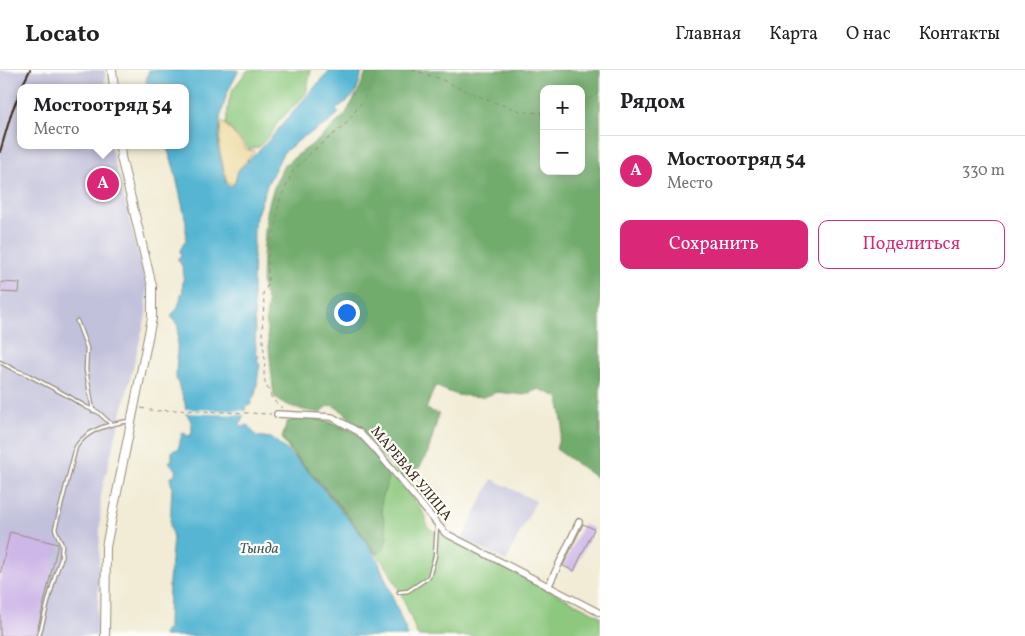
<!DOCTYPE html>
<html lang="ru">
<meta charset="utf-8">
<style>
body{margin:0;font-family:Vollkorn,serif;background:#f2f2f2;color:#202124}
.controls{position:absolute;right:15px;top:15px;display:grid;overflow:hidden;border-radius:10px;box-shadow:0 2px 12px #0003}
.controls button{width:45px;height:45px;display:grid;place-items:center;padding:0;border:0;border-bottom:1px solid #e0e0e0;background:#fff;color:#202124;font:25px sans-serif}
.you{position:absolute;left:346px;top:242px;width:18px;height:18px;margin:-12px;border:4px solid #fff;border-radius:50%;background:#1a73e8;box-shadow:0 0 0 8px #1a73e833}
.badge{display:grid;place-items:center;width:32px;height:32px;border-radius:50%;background:#db2777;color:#fff;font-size:16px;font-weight:700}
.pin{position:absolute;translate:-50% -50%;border:2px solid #fff;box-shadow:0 1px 5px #0006}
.popup{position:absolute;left:17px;top:14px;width:172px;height:65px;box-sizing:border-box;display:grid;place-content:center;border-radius:10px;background:#fff;filter:drop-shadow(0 1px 4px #0005);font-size:16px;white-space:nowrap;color:#757577}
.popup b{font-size:19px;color:#202124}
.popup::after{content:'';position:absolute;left:50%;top:100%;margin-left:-10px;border:10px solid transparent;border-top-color:#fff}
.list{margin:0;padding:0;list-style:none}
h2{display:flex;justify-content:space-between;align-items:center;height:65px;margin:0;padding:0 20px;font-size:21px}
h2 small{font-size:16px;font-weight:400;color:#757577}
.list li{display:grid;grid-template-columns:32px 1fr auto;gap:15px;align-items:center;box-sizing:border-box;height:70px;padding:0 20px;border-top:1px solid #e0e0e0}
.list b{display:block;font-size:19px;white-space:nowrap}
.list p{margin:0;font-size:16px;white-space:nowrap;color:#757577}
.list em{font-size:16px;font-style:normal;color:#757577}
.actions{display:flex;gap:10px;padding:15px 20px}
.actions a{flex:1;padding:11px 0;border:1px solid #db2777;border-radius:10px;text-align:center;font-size:18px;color:#db2777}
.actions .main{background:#db2777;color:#fff}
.map{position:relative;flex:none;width:600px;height:566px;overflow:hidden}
header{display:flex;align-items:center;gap:30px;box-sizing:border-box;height:70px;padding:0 25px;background:#fff;border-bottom:1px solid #e0e0e0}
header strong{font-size:24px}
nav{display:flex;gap:28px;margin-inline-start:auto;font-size:18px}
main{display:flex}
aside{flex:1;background:#fff}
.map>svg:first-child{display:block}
.industrial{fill:#c2c1dc}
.green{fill:#8dc87e;stroke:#64794e;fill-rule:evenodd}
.forest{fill:#72ac6d;stroke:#566b46;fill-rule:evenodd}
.sand{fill:#eeda9e;stroke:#94825e}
.water{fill:#54b5d3;stroke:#487078}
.pier{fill:#f2ecd6}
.building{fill:#cdb6e8}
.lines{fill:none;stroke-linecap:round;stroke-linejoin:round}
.lane-casing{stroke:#968b7a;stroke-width:5}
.street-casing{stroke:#968b7a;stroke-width:8}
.secondary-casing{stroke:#968b7a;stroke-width:10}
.path{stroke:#968b7a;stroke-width:1;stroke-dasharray:4 4;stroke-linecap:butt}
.lane{stroke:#fff;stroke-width:2.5}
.street{stroke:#fff;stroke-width:5.5}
.secondary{stroke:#fff;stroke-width:8}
.rail{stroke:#3b2a1e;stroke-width:2}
.labels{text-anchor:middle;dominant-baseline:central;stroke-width:4.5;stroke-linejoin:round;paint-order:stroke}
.street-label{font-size:14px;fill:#3b2a1e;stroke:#fdfcf7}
.water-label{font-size:15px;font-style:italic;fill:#445b5d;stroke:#fdfcf7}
</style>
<header>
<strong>Locato</strong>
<nav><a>Главная</a><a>Карта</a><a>О нас</a><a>Контакты</a></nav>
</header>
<main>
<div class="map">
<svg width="600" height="566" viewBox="0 0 600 566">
<rect width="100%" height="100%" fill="#fdfcf7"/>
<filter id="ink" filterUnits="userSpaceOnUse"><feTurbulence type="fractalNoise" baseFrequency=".02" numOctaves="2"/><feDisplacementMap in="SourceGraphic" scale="10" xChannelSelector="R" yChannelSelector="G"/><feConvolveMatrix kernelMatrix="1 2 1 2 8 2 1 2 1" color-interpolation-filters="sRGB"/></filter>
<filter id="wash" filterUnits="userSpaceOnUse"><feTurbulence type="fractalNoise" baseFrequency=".0096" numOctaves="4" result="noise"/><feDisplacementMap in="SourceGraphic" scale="20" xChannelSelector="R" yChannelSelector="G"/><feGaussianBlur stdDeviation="1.12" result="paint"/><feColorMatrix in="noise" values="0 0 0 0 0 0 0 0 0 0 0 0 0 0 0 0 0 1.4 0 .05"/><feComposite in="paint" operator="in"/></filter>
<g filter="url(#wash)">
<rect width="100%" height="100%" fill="#f2ecd6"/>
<!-- industrial -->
<g class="industrial">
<polygon points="0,0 105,0 105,18 21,18 21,75 110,75 147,217 146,246 101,424 97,566 0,566"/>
<polygon points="492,409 536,431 506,491 462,469"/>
</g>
<!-- green -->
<g class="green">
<polygon points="248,0 311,0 306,24 278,52 272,62 259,77 249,79 226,54 229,31 233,19"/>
<path d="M313,347L338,354L357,363L385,395L421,439L426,447V455L430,459L452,471L600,546V566H418L403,528L388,499L324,419L289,380L282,368L287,352L298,348ZM289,379L387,415L382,426L381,437L387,466L377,484C350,447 320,413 289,379Z"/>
</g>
<!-- forest -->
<g class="forest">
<path d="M367,0H600V410L556,379L563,356L558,327L539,319L524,325L497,322L484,327L457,325L435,316L426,339L439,344L428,382L420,397L402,408L353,352L342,341L332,335L326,337L321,343C305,341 287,337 274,327L266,248L268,233L262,215L263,187L267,138L276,112L284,95L318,70L345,45L360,18ZM544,19H581V101H544Z"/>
<path d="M312,348L338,356L356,364L384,395L388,404L387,415L382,426L381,437L387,466L384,479L377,484C361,462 344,440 326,419C312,402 294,388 283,368L287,353L298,349Z"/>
</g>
<!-- sand -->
<polygon class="sand" points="221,52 226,55 247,80 255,81 238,100 235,114 227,113 219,77"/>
<!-- water -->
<path class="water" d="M149,0H239L227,23L220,49L218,78L226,113L229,116L234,115L238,101L267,72L327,3L329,0H362C360,10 358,23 349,30C345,33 340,35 336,40L339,43L327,54L303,67L283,83L267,115L256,147L254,159L253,222L256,281V284L259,286L257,291L260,295C257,305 258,315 255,324C254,327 252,329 251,331V334L249,336L247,335L240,355L242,357L248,355L256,366L271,368L282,376L294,387L313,407L356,458L372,480L379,493L408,566H163L164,563L168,558L169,512L173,468L170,456L172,417L170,408L174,405L177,401L169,392L172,389V381L178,379C180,374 181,365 183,362L188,366H190C194,360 192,349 186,344L185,333L176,308L178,256L172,248V244C178,240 180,232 181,224L183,223C181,209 188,203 178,190V188L181,186L180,180L186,170V152L174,98L166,75H186V18H148L146,12Z"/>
<!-- pier -->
<polygon class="pier" points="183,339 248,341 246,345 183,343"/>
<g id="blocks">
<!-- building -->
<g class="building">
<polygon points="109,98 113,129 98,131 93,100"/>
<polygon points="1,212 20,213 19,223 0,222"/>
<polygon points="583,454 594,459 574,501 563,496"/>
<polygon points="10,462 58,474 36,566 0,566 0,504"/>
</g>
</g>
</g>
<g filter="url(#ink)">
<use href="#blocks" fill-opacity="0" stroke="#968b7a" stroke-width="1"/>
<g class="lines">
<defs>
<g id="lane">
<polyline points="77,251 87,278 86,300 93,341"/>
<polyline points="0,292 15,300 26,304 68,326 86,337 98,342 111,354"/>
<polyline points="399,522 408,521 429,507 435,486 437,455"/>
<path d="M39,566L55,506L61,489L62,475L55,459L76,377C87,359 110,354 129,351"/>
</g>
<g id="street">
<polyline points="277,344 332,347 359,362 374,378 445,463 600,543"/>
<polyline points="548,517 579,452"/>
</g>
<g id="secondary">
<polyline points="112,0 114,18"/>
<polyline points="105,566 106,477 152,248 152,216 121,87 120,75"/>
</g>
</defs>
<!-- lane casing -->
<use href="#lane" class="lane-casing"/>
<!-- street casing -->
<use href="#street" class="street-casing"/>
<!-- secondary casing -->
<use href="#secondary" class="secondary-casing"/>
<!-- path -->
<g class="path">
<polyline points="412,0 438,8 464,20 496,33 524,42 544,43"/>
<polyline points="581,34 600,22"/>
<polyline points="141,338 156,341 175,340 271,344"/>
<polyline points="283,339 272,329 265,312 264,304 265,290 262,262 264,234 263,223 268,215 268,186 276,154 279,132 293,101 315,79 344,56 363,31 378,0"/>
</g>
<!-- lane -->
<use href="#lane" class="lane"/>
<!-- street -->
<use href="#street" class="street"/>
<!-- secondary -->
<use href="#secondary" class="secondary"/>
<!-- rail -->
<g class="rail">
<polyline points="21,18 30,0"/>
<polyline points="0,82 12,41 21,20"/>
</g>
</g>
</g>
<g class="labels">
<!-- street labels -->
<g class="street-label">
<text transform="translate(411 404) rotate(50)">МАРЕВАЯ УЛИЦА</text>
</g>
<!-- water labels -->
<g class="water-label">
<text x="259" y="479">Тында</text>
</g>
</g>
</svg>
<div class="controls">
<button>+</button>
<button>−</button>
</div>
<div class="you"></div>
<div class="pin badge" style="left:103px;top:114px">A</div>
<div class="popup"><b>Мостоотряд 54</b>Место</div>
</div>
<aside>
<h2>Рядом<small></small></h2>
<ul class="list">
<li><span class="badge">A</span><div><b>Мостоотряд 54</b><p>Место</p></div><em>330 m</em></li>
</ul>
<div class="actions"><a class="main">Сохранить</a><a>Поделиться</a></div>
</aside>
</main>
